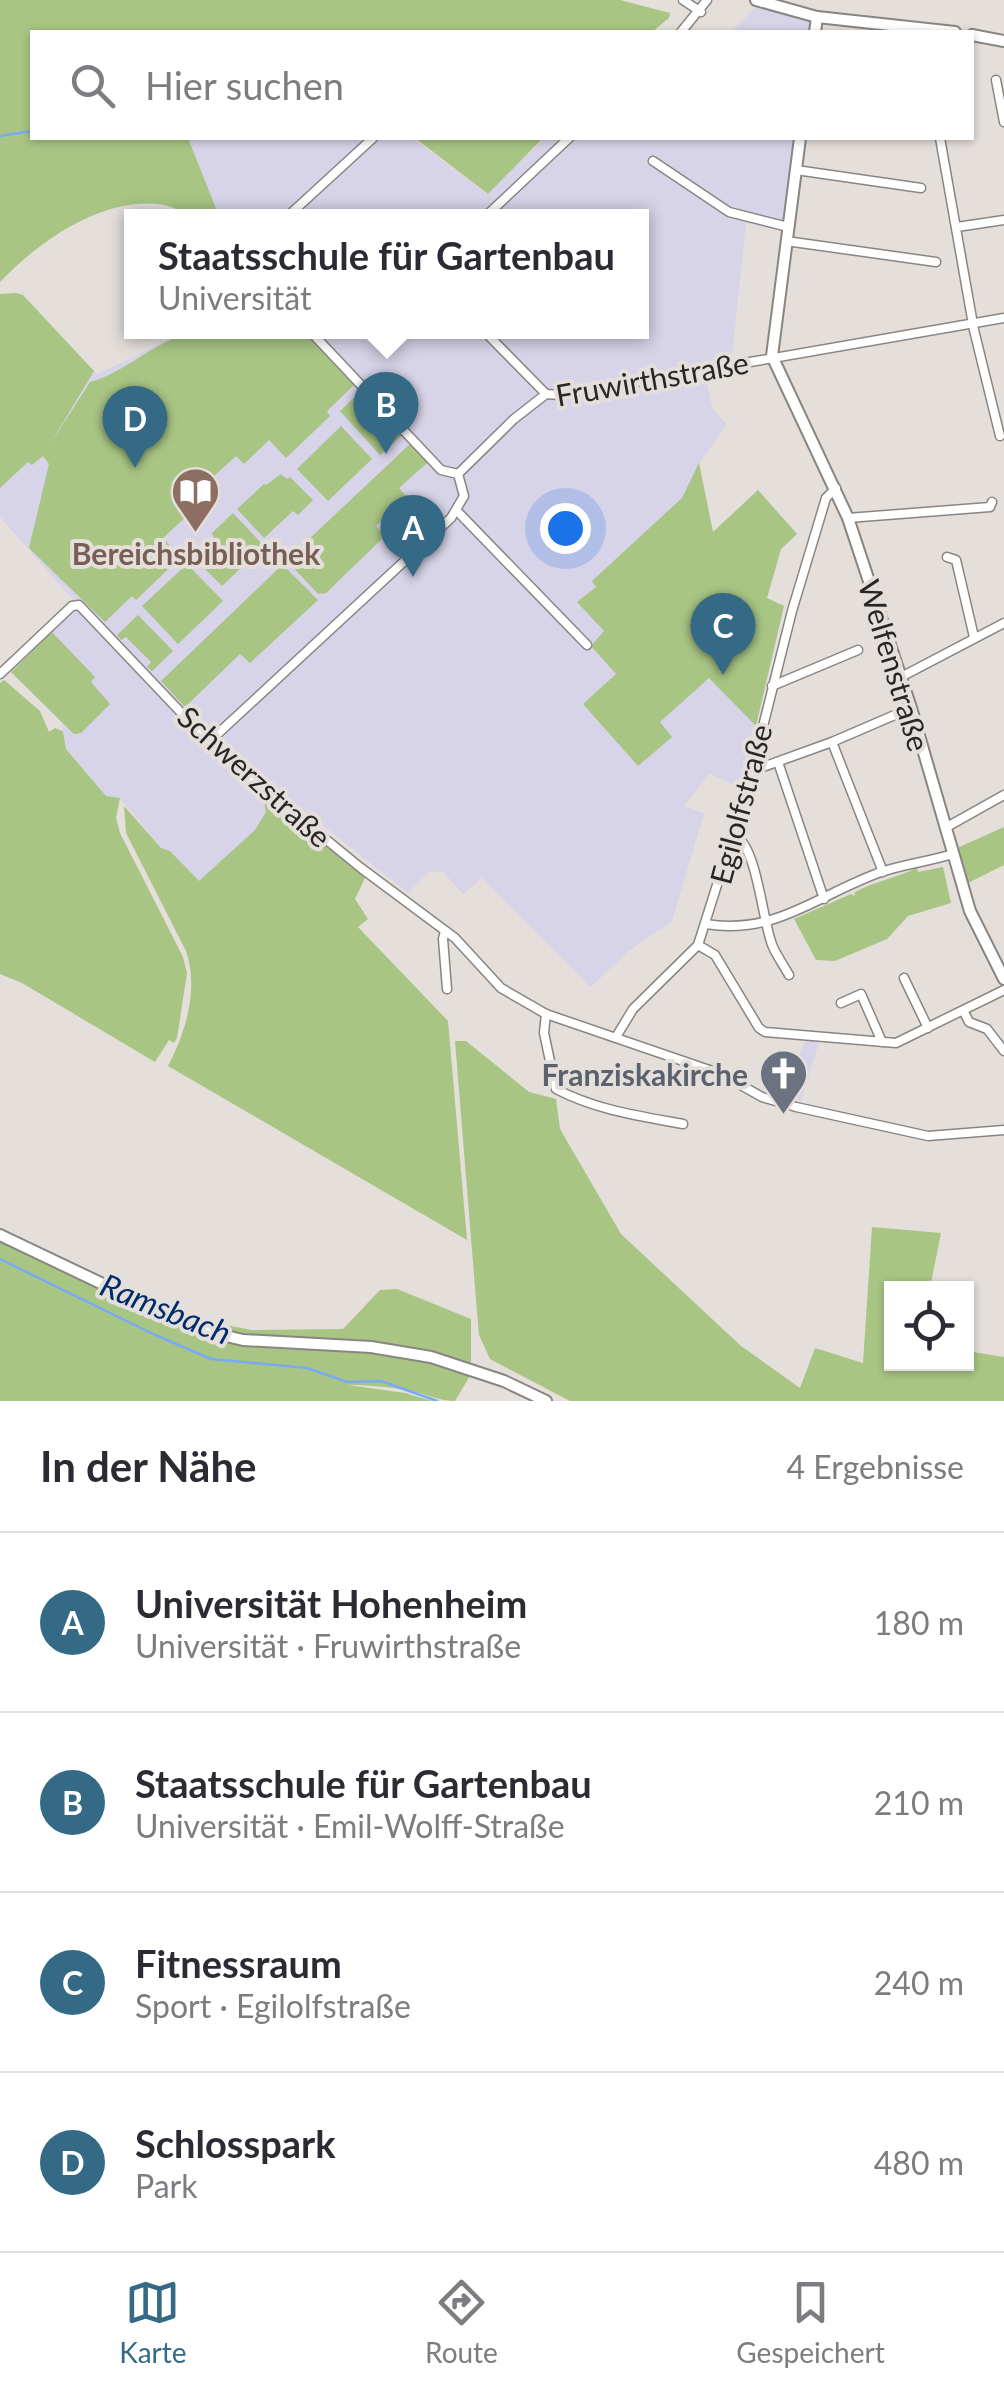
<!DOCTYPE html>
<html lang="de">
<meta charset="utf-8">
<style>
body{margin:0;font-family:Lato,sans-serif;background:#f7f7f7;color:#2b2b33}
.controls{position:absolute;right:30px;bottom:30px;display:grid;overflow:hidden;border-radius:0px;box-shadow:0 2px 8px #0004}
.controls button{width:90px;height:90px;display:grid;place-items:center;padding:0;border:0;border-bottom:2px solid #e1e1e2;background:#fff;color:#2b2b33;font:50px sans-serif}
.you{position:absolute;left:565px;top:528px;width:35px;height:35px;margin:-25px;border:8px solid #fff;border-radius:50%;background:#1a73e8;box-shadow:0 0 0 15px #1a73e833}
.badge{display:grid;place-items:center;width:65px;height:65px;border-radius:50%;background:#346a85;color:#fff;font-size:32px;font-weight:700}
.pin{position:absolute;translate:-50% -82px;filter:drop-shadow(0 2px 5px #0008)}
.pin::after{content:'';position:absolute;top:52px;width:35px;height:30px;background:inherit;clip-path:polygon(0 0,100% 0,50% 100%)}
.popup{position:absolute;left:124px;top:209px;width:525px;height:130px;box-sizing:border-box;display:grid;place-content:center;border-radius:0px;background:#fff;filter:drop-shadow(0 2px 8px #0005);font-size:32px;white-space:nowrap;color:#7c7c81}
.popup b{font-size:38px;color:#2b2b33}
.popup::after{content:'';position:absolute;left:50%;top:100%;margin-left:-20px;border:20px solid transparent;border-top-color:#fff}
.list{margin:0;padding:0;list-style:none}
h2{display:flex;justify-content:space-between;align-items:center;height:130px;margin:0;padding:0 40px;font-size:42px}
h2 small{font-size:32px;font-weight:400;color:#7c7c81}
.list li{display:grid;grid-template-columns:65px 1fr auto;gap:30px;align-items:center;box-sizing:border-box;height:180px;padding:0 40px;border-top:2px solid #e1e1e2}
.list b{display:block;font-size:38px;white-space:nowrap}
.list p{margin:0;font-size:32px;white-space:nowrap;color:#7c7c81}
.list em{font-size:32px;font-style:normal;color:#7c7c81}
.icon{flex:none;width:55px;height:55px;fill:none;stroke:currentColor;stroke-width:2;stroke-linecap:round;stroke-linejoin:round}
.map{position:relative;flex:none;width:1004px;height:1401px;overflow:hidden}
.search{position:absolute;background:#fff;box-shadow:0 2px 8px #0004;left:30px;right:30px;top:30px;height:110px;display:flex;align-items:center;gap:25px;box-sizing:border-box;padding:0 35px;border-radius:0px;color:#7c7c81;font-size:38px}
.sheet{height:850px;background:#fff}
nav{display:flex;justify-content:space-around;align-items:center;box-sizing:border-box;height:140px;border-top:2px solid #e1e1e2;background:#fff;font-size:28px;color:#7c7c81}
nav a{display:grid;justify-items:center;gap:5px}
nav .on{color:#346a85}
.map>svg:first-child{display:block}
.education{fill:#d7d3e8}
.green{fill:#a8c584}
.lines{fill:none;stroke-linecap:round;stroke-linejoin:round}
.stream{stroke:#79aaf5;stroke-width:2.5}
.street-casing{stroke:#898581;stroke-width:11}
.secondary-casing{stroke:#898581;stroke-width:14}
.street{stroke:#fff;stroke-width:8}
.secondary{stroke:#fff;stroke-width:10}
.labels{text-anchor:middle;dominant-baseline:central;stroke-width:8;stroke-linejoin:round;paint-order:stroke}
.street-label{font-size:30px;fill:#292725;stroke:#e4dfdb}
.education-label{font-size:30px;font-weight:bold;fill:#785e54;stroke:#e4dfdb}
.worship-label{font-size:30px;font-weight:bold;fill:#5b616d;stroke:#e4dfdb;text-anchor:end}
.water-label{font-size:32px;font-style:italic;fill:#002c6c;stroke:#e4dfdb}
</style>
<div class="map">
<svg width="1004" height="1401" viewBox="0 0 1004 1401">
<rect width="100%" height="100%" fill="#e4dfdb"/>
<!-- education -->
<g class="education">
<polygon points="759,4 815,23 814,32 731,32"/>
<polygon points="188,138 413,138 487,194 545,138 798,138 784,231 746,223 731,365 705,374 712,408 727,425 699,463 713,532 758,490 797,534 781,549 767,598 784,606 741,788 709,774 684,806 704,813 672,921 629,951 591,987 482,878 463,894 443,872 429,872 408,893 286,796 274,820 204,888 170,851 161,848 120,798 106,796 66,748 62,723 11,672 78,605 0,517 0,488 28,462 42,455 94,371 98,374 184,332 641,332 641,216 218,216"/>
<polygon points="807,1038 820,1039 801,1101 782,1093"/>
</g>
<!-- green -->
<g class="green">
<path d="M0,0H620L670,13L669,18L652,32H32V138H188L219,216C212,216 202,218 195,216C182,213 172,205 158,204C100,198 38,242 0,282Z"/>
<polygon points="415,138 543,138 488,194"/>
<path d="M16,293L23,295L94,371L49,446L90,382C123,373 147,348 180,336C210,325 272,332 306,332L355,384L327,411L330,416L286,458L269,440L244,464L236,456L214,476L211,473L201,483L203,486L182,506L189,514L163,538L181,557L136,600L132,596L105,622L29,548L49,464L43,456L32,465L28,462L0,488V294Z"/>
<polygon points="361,391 366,396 364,399 386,423 390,421 402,435 380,455 340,411"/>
<polygon points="341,426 372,459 328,501 297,469"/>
<polygon points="410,444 428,462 399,488 407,497 376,526 385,536 326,593 318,594 290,564 290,557"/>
<polygon points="699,463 713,532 758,490 797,534 781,549 767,598 784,606 756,726 709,678 660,722 672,737 638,766 583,704 616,674 591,646 604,631 577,602 596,587 592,581 682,498"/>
<polygon points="281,474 287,479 290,477 313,500 298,515 293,511 264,538 237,509 264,484 266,485"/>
<polygon points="233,513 264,546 222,586 198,562 202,558 198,553 214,538 212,533"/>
<polygon points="187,564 223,601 178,644 142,606"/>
<polygon points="280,567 286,568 318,600 250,663 240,654 185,707 161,681"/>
<polygon points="138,615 173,651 152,671 147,667 151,662 126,637 121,640 117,635"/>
<polygon points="52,632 95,677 91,682 110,704 81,733 74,734 11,672"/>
<polygon points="4,680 40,711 49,732 55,728 63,731 66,749 106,796 120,798 116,818 120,833 183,957 187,973 177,1038 174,1043 169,1040 155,1062 22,983 0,974 0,683"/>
<path d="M262,791L366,876L355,899L368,919L358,927L448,1021L467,1240L168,1066C186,1032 199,988 186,951L126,833L124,806L161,848L170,851L199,881L255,830L266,812Z"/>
<polygon points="1004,827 1004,865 968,883 957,848"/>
<path d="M943,867L951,903L908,916L887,939L835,961L816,960L794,919L851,894L854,896L855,892C876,881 895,878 917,868L918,872Z"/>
<polygon points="455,1041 466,1041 529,1092 556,1099 560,1129 621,1234 741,1346 800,1388 815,1348 863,1363 872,1227 941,1233 930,1288 892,1288 892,1364 966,1364 967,1351 1004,1357 1004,1401 570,1401 490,1359 479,1335 477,1312"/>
<path d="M0,1238L142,1309L252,1330L343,1329L380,1290L397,1289L471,1319V1374L455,1401C440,1401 429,1395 415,1392C392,1387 371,1385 348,1385L405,1393L432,1401H0Z"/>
</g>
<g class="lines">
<!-- stream -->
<g class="stream">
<polyline points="0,136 32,131"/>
<polyline points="0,1259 153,1334 211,1359 307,1368 347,1382 381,1381 437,1401"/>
</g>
<defs>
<g id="street">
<polyline points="683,0 701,12"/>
<polyline points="681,32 707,0"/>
<polyline points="996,80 1004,122"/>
<polyline points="940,138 974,330 1000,436"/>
<polyline points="653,161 729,212 788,227"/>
<polyline points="796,170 921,188"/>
<polyline points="288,216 373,138"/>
<polyline points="486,216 569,138"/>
<polyline points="957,227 1004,220"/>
<polyline points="786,241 936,262"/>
<polyline points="311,332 441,470 458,474"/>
<polyline points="485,332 546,394"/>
<polyline points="458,474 514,419 546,394 560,395 1004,318"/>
<polyline points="457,511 587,645"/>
<polyline points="848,518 990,507 992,502"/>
<polyline points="947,557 956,560 974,637"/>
<polyline points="0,674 72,606 79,605 191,723 257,783 361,868 455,938 501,988 546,1014 721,1074 762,1097 796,1107 928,1136 1004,1130"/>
<polyline points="901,677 1004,623"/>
<polyline points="772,686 858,650"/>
<polyline points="211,740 451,518 464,496 458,474"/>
<polyline points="832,742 883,872"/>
<polyline points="778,762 824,899"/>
<polyline points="749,772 832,742 911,708"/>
<polyline points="945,828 1004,795"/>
<path d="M733,834C758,844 762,923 773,947C777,956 784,966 789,975"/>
<path d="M706,924C777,936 821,892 884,871C906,864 930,861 953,854"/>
<polyline points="445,931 443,939 447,989"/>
<polyline points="698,945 715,955 759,1028 765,1032 896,1043 1004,990"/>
<polyline points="904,978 928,1028"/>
<polyline points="841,1003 861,994 882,1042"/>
<polyline points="964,1012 969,1022 987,1029 1004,1051"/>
<path d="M546,1014L544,1033L556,1089C596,1110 639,1116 683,1124"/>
<polyline points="616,1037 633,1009 698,945 747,790 792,611 826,498 836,488"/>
</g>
<g id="secondary">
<polyline points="756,0 817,17 955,32"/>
<polyline points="815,32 817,17"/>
<polyline points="972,35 1004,41"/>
<polyline points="800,138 772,356 848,518 911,708 970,911 1004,979"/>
<polyline points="0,1235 197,1329 243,1340 371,1347 431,1357 504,1381 546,1401"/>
</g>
</defs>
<!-- street casing -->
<use href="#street" class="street-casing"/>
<!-- secondary casing -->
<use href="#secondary" class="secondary-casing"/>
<!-- street -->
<use href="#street" class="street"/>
<!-- secondary -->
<use href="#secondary" class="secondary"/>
</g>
<!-- icons -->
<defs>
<symbol id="library-pin" viewBox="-11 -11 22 30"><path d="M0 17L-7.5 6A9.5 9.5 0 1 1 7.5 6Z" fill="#8d6e63" stroke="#e4dfdb"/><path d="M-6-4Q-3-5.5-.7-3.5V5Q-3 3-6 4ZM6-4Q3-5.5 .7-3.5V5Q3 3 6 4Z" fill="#fff"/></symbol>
<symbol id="church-pin" viewBox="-11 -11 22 30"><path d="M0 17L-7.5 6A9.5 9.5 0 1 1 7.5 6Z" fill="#6b7280" stroke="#e4dfdb"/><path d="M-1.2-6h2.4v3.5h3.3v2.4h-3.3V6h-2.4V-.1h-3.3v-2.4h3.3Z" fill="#fff"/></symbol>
</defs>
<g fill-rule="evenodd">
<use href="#library-pin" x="168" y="464" width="55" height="75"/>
<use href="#church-pin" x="756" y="1046" width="55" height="75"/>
</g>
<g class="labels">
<!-- street labels -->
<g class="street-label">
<text transform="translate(652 378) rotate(-10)">Fruwirthstraße</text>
<text transform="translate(895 665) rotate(73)">Welfenstraße</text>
<text transform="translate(255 776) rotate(42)">Schwerzstraße</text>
<text transform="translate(740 804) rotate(-75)">Egilolfstraße</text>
</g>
<!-- education labels -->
<g class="education-label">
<text x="196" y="553">Bereichsbibliothek</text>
</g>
<!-- worship labels -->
<g class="worship-label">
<text x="748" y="1074">Franziskakirche</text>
</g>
<!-- water labels -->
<g class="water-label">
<text transform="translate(166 1308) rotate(22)">Ramsbach</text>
</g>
</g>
</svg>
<div class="controls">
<button><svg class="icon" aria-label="locate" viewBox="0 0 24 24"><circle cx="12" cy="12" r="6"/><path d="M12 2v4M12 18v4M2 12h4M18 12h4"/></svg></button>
</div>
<div class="you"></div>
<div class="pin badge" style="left:413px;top:577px">A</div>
<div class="pin badge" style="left:386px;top:454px">B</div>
<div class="popup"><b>Staatsschule für Gartenbau</b>Universität</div>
<div class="pin badge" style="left:723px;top:675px">C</div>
<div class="pin badge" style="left:135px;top:468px">D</div>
<div class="search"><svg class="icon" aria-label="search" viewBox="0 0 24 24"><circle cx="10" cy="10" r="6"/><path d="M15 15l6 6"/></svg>Hier suchen</div>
</div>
<section class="sheet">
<h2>In der Nähe<small>4 Ergebnisse</small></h2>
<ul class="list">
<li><span class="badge">A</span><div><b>Universität Hohenheim</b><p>Universität · Fruwirthstraße</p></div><em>180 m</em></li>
<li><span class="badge">B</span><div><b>Staatsschule für Gartenbau</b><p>Universität · Emil-Wolff-Straße</p></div><em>210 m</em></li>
<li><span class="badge">C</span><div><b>Fitnessraum</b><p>Sport · Egilolfstraße</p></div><em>240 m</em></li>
<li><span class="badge">D</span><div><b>Schlosspark</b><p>Park</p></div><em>480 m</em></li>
</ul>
</section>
<nav>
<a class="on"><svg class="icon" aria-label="map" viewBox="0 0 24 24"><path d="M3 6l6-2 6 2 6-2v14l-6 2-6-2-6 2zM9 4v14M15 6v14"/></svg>Karte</a>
<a><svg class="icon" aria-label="directions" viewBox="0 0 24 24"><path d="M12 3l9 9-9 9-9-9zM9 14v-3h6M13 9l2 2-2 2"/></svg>Route</a>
<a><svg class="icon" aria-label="saved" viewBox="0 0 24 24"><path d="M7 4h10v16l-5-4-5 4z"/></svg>Gespeichert</a>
</nav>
